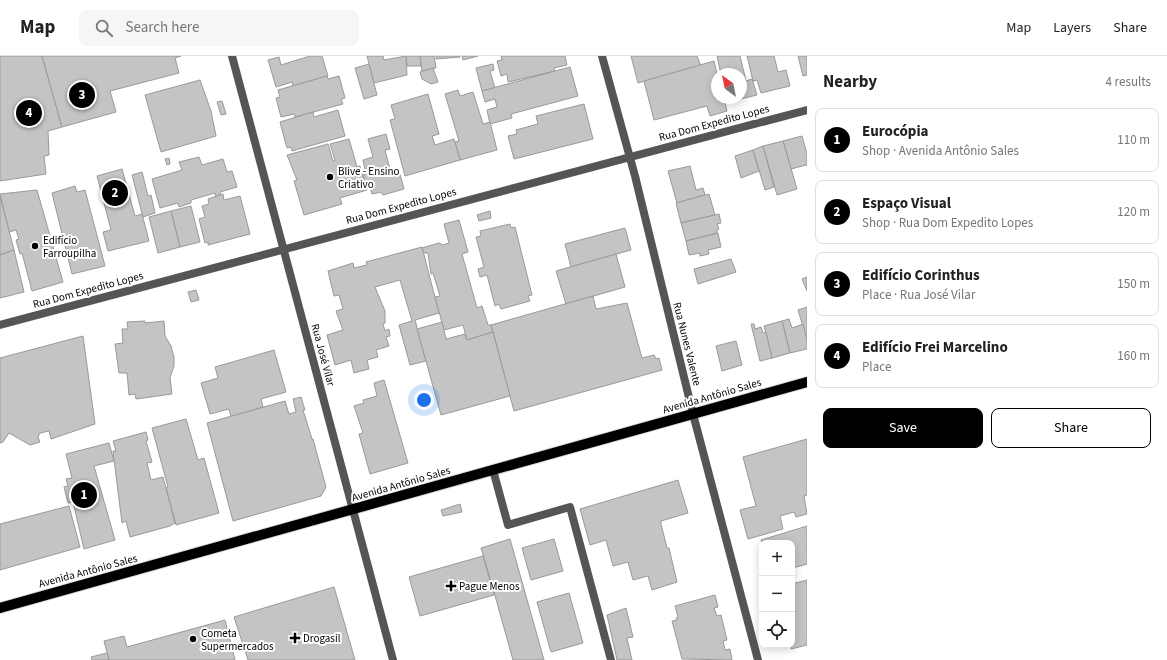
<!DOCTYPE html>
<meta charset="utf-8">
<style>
body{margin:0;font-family:"Source Sans 3",sans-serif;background:#f6f6f6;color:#222}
.controls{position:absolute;right:12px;bottom:12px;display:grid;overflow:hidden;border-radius:8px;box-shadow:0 2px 10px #0003}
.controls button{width:36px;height:36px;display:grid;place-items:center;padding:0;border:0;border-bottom:1px solid #e0e0e0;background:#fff;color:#222;font:20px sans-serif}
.compass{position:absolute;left:711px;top:12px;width:36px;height:36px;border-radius:50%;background:#fff;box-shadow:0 2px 10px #0003;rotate:327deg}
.you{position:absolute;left:424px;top:344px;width:14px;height:14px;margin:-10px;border:3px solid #fff;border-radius:50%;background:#1a73e8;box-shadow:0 0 0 6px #1a73e833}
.badge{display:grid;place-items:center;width:26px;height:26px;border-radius:50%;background:#000;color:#fff;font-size:13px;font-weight:700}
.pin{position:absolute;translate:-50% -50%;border:2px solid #fff;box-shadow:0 1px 4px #0006}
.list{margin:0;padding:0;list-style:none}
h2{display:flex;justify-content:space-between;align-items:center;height:52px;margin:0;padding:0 16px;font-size:17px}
h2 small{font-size:13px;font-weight:400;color:#767676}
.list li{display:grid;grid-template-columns:26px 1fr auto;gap:12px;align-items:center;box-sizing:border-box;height:64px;margin:0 8px 8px;padding:0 8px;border:1px solid #e0e0e0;border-radius:8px}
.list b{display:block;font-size:15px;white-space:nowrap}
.list p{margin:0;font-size:13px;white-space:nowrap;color:#767676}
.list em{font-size:13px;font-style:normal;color:#767676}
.actions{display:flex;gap:8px;padding:12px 16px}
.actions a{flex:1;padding:9px 0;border:1px solid #000;border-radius:8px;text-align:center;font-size:14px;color:#000}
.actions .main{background:#000;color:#fff}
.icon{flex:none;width:22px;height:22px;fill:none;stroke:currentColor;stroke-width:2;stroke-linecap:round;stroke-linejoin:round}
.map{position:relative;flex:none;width:807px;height:604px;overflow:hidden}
header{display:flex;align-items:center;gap:24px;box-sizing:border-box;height:56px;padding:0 20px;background:#fff;border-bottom:1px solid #e0e0e0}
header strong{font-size:19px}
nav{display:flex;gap:22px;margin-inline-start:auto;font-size:14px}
.search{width:280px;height:36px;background:#f6f6f6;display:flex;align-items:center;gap:10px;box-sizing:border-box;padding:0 14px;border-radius:8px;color:#767676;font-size:15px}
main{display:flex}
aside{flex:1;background:#fff}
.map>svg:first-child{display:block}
.building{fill:#c4c4c4;stroke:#999}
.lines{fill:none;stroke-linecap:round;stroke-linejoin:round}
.primary-casing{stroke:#dbdbdb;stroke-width:12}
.service{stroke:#555;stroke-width:8}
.minor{stroke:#555;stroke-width:8}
.tertiary{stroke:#555;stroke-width:8}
.primary{stroke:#000;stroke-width:10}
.poi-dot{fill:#000;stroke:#fff;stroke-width:1.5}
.labels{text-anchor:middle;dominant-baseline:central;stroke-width:4;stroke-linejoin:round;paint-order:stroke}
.street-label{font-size:11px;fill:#000;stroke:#fff}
.poi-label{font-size:11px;fill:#000;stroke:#fff;text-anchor:start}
</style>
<header>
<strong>Map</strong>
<div class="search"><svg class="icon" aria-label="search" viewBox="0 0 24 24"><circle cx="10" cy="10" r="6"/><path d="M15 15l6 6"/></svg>Search here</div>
<nav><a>Map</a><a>Layers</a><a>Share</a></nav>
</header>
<main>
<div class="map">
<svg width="807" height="604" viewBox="0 0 807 604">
<rect width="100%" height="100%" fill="#fff"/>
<!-- building -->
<g class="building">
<polygon points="0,0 42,0 62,71 48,75 49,99 44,100 46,118 0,125"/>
<polygon points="42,0 181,0 175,2 179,17 110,35 116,56 62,71"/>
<polygon points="310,0 322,0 328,20 293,30 292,26 276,31 268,4 279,1 281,9"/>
<polygon points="367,0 383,0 384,4 406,0 407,19 374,27"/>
<polygon points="406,0 420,0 421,10 407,10"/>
<polygon points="420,0 434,0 436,12 422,15"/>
<polygon points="436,0 460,0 460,1 436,3"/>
<polygon points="462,0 478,0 463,4"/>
<polygon points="501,0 565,0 567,9 554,12 555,15 508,26 507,18 501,20 497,5 502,4"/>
<polygon points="631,0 697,0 701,10 638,27"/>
<polygon points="717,0 740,0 746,25 752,23 757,39 728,46 727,42 741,42 741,18 721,18"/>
<polygon points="747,0 774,0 778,16 786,14 790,30 761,37 757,24 753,25"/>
<polygon points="798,0 807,0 807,19 803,20"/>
<polygon points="714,5 717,18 717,42 724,42 727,55 710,60 707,50 654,64 644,25"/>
<polygon points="369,8 377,39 364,43 355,12"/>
<polygon points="493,8 494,14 490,15 495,32 482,35 476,12"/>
<polygon points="570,11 578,40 511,58 512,62 490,68 487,54 497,51 495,43 485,46 482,35"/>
<polygon points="433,12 438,26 431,28 422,23 420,16"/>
<polygon points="327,20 328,23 339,20 345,42 341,43 343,48 295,61 294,58 281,61 276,42 280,41 278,34"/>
<polygon points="200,24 211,55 216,80 161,96 145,39"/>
<polygon points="458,34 460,40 473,36 483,68 490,66 497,94 460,104 455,86 459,85 445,38"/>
<polygon points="428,38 439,78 432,80 435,89 454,83 460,104 405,120 390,64 395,63 391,49"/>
<polygon points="222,45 226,58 221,59 217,46"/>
<polygon points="584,48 593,83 514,103 508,80 517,78 516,74 538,68 536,60"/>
<polygon points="338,54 345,80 292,95 291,91 287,92 280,66 313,56 314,61"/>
<polygon points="386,78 390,93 385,94 392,121 400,118 404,133 383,139 381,136 372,138 370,132 367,133 363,119 366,118 363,104 373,101 368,83"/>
<polygon points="802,80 807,98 807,110 806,109 791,113 783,85"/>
<polygon points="349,83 357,111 360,110 367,134 340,142 342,148 304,159 294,125 297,124 287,99 328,88 333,105 335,104 330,88"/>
<polygon points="783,85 797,133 777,139 763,90"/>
<polygon points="763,90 774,131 765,134 753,94"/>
<polygon points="753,94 759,115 741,122 735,100"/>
<polygon points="199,101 202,109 223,103 227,116 232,115 237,131 220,136 221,139 216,141 215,137 191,144 191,147 179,151 178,147 160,152 152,123 182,114 179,106"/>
<polygon points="169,102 170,108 167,109 165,103"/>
<polygon points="690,110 696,134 703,132 705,139 677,147 668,115"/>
<polygon points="122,113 135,160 142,158 149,185 108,195 103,176 111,174 97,120"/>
<polygon points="142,116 148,140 151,139 155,157 143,161 132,119"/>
<polygon points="75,130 77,136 85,134 105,210 72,218 52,137"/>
<polygon points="37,134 63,226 32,235 22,197 20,198 16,184 19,183 16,174 9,176 0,138"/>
<polygon points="223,138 224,144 240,140 250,178 208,189 208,186 205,187 199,163 205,161 202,150 209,148 208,143"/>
<polygon points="709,138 715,159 681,167 676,147"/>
<polygon points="0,140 14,194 0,199"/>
<polygon points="191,150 200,186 180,191 171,155"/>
<polygon points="171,155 180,191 158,197 149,161"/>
<polygon points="490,155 491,162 479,165 477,159"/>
<polygon points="719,158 721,167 717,168 719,173 717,174 717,177 686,185 681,167"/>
<polygon points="459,164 468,196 462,198 477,252 482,250 488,269 491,269 493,276 467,284 463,269 444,274 435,241 440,240 433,217 431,218 428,197 424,197 422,192 439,187 443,189 449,187 444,168"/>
<polygon points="510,168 511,172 515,171 532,239 528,240 530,245 501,253 499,248 495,250 487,219 480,221 478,213 484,211 476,181 481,180 480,175"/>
<polygon points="625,172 631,194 571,211 565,188"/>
<polygon points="718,177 721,191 708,194 709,198 700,200 700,197 689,199 686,185"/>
<polygon points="422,191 439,257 415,264 426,305 410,309 399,269 412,265 400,224 375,231 385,255 385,267 383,268 385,275 389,273 390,280 386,281 389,290 376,294 378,301 367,304 369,313 354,317 351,304 335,309 327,279 343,274 336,255 343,253 339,239 334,240 328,215 353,207 354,212 367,209 366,206"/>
<polygon points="14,194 24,236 0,242 0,199"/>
<polygon points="616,198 625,231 566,248 556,215"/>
<polygon points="731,203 736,216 698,228 694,213"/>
<polygon points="807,221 807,235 802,223"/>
<polygon points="196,234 199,244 191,246 188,236"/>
<polygon points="593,240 596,253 627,247 642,302 654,299 656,303 659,302 662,314 514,355 491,269"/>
<polygon points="807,251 807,284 798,254"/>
<polygon points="789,263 792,272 803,268 807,284 807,293 790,297 782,265"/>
<polygon points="145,265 145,267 164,265 165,280 171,290 174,301 174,310 170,322 172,338 136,343 135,338 129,339 127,317 119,317 115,288 123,287 122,273 128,273 127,266"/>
<polygon points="782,265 790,297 772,302 764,270"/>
<polygon points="442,266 446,283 465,278 467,284 493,276 510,340 441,359 417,273"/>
<polygon points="751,268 754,268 755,273 761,271 763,277 766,276 772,302 760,305"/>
<polygon points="83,280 95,368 51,383 49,375 40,377 38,381 40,386 30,389 9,377 3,386 0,387 0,302"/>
<polygon points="736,285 742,309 722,315 716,290"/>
<polygon points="274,294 286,336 261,343 263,351 231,361 229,353 210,358 201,327 218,322 215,311"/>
<polygon points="384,324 408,407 370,418 359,378 363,377 354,350 364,347 363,344 377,340 374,327"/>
<polygon points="301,341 305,354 303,354 312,383 313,383 326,431 321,440 233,465 207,367 285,345 289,358 296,356 293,343"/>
<polygon points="186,363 198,404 204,402 219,457 176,469 166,432 168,431 152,372"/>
<polygon points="146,376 148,384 146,385 152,406 147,407 151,424 163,421 175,467 170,470 130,481 126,465 122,467 113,395 116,395 113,385"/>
<polygon points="807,383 807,439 804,440 807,458 796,461 794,456 780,460 783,473 748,483 740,454 756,450 743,401"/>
<polygon points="109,387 114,405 94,410 115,484 84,493 73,446 68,447 64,431 68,430 66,423 72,422 66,398"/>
<polygon points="678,424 688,457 661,465 661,468 667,492 669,492 677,526 652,534 648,520 633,524 628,506 613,510 606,484 590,489 580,453"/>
<polygon points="460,448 462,456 443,460 441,454"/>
<polygon points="69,450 80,491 0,514 0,468"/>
<polygon points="807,470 807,508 804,509 792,512 792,487 762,487 761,484"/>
<polygon points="510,483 544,604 513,604 494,536 481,492"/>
<polygon points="554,483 563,515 531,524 522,492"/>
<polygon points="483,500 494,539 420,560 409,521"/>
<polygon points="807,524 807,589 791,593 792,528"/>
<polygon points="334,531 355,604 248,604 234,561"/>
<polygon points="569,537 583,587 551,596 537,546"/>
<polygon points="715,539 718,551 714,552 717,560 721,559 727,584 723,585 725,594 730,593 732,604 682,603 672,565 677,564 676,562 678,561 675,550"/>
<polygon points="626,552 633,581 627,582 632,604 617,604 607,559"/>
<polygon points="225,564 235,604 109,604 104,585 124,580 127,591"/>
<polygon points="107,597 109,604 92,604 91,601"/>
</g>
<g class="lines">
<defs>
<polyline id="primary" points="0,552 807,326"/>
</defs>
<!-- primary casing -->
<use href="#primary" class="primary-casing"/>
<!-- service -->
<polyline class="service" points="493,414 508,469 570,451 611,604"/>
<!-- minor -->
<g class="minor">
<polyline points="232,0 393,604"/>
<polyline points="602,0 635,120 693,358"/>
</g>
<!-- tertiary -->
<g class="tertiary">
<polyline points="0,269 807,54"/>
<polyline points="693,358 758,604"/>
</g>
<!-- primary -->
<use href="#primary" class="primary"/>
</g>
<!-- markers -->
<g class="poi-dot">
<circle cx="330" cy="121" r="4"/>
<circle cx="35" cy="190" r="4"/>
<path d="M449 524h4v4h4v4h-4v4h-4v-4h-4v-4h4z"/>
<path d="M293 576h4v4h4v4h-4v4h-4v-4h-4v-4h4z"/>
<circle cx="193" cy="583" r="4"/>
</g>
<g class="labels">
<!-- street labels -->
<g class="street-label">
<text transform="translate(714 67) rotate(-15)">Rua Dom Expedito Lopes</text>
<text transform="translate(401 150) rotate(-15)">Rua Dom Expedito Lopes</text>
<text transform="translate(88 234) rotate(-15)">Rua Dom Expedito Lopes</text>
<text transform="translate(687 288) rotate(76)">Rua Nunes Valente</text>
<text transform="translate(323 299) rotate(75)">Rua José Vilar</text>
<text transform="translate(712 340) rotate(-16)">Avenida Antônio Sales</text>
<text transform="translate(401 428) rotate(-16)">Avenida Antônio Sales</text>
<text transform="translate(88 515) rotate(-15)">Avenida Antônio Sales</text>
</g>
<!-- poi labels -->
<g class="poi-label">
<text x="338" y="115">Blive - Ensino<tspan x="338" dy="13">Criativo</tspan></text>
<text x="43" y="184">Edifício<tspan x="43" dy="13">Farroupilha</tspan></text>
<text x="459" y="530">Pague Menos</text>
<text x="201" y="577">Cometa<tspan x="201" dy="13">Supermercados</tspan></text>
<text x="303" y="582">Drogasil</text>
</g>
</g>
</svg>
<div class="controls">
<button>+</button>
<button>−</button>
<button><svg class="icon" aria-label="locate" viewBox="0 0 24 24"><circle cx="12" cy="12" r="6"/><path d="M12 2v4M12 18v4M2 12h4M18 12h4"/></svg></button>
</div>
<svg class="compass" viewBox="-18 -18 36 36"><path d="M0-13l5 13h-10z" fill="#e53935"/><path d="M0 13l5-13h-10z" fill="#767676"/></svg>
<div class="you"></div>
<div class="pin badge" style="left:84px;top:439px">1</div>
<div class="pin badge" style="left:115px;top:137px">2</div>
<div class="pin badge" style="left:82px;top:39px">3</div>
<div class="pin badge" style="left:29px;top:57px">4</div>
</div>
<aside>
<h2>Nearby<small>4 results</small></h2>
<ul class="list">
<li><span class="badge">1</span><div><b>Eurocópia</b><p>Shop · Avenida Antônio Sales</p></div><em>110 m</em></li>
<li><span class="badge">2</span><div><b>Espaço Visual</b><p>Shop · Rua Dom Expedito Lopes</p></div><em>120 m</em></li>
<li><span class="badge">3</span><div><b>Edifício Corinthus</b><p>Place · Rua José Vilar</p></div><em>150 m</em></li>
<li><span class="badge">4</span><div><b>Edifício Frei Marcelino</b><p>Place</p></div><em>160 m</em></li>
</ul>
<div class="actions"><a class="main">Save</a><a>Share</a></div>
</aside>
</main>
